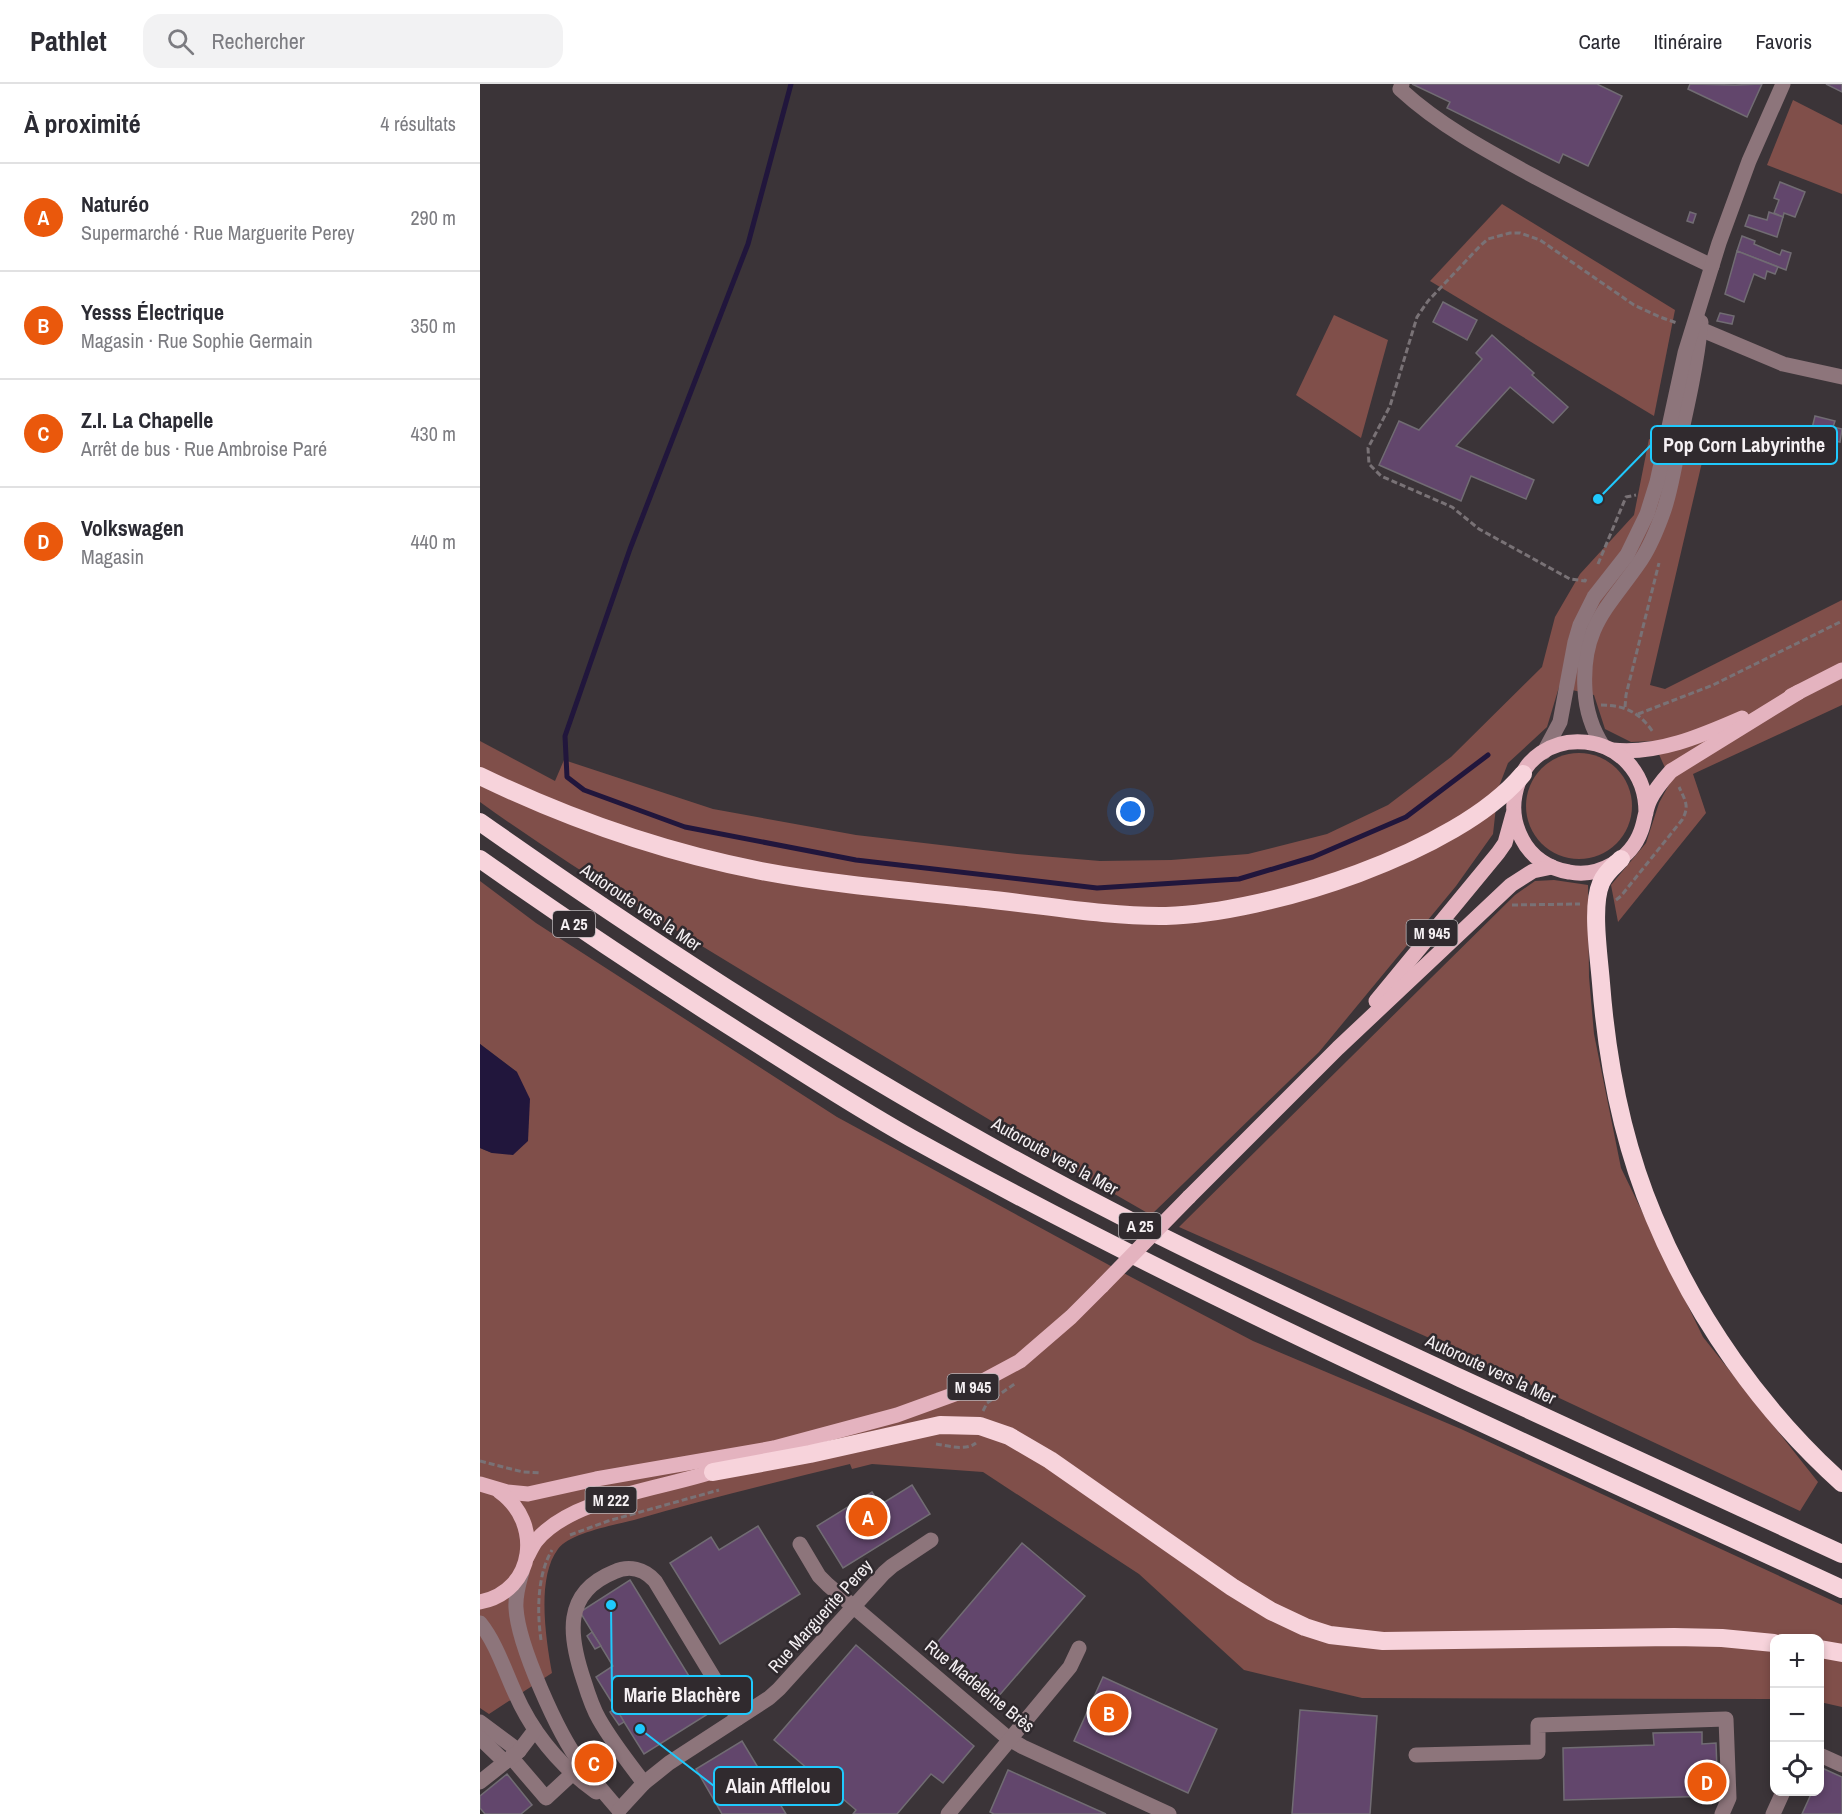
<!DOCTYPE html>
<html lang="fr">
<meta charset="utf-8">
<style>
body{margin:0;font-family:"Archivo Narrow",sans-serif;background:#f2f2f3;color:#2b2b33}
.controls{position:absolute;right:18px;bottom:18px;display:grid;overflow:hidden;border-radius:12px;box-shadow:0 3px 9px #0003}
.controls button{width:54px;height:54px;display:grid;place-items:center;padding:0;border:0;border-bottom:2px solid #e1e1e2;background:#fff;color:#2b2b33;font:30px sans-serif}
.you{position:absolute;left:651px;top:728px;width:21px;height:21px;margin:-15px;border:4px solid #fff;border-radius:50%;background:#1a73e8;box-shadow:0 0 0 9px #1a73e833}
.badge{display:grid;place-items:center;width:39px;height:39px;border-radius:50%;background:#ea580c;color:#fff;font-size:20px;font-weight:700}
.pin{position:absolute;translate:-50% -50%;border:3px solid #fff;box-shadow:0 2px 6px #0006}
.list{margin:0;padding:0;list-style:none}
h2{display:flex;justify-content:space-between;align-items:center;height:78px;margin:0;padding:0 24px;font-size:26px}
h2 small{font-size:20px;font-weight:400;color:#7c7c81}
.list li{display:grid;grid-template-columns:39px 1fr auto;gap:18px;align-items:center;box-sizing:border-box;height:108px;padding:0 24px;border-top:2px solid #e1e1e2}
.list b{display:block;font-size:22px;white-space:nowrap}
.list p{margin:0;font-size:20px;white-space:nowrap;color:#7c7c81}
.list em{font-size:20px;font-style:normal;color:#7c7c81}
.icon{flex:none;width:33px;height:33px;fill:none;stroke:currentColor;stroke-width:2;stroke-linecap:round;stroke-linejoin:round}
.map{position:relative;flex:none;width:1362px;height:1730px;overflow:hidden}
header{display:flex;align-items:center;gap:36px;box-sizing:border-box;height:84px;padding:0 30px;background:#fff;border-bottom:2px solid #e1e1e2}
header strong{font-size:28px}
nav{display:flex;gap:33px;margin-inline-start:auto;font-size:21px}
.search{width:420px;height:54px;background:#f2f2f3;display:flex;align-items:center;gap:15px;box-sizing:border-box;padding:0 21px;border-radius:18px;color:#7c7c81;font-size:22px}
main{display:flex}
aside{flex:1;background:#fff}
.map>svg:first-child{display:block}
.green{fill:#804f4a}
.water{fill:#21163c}
.lines{fill:none;stroke-linecap:round;stroke-linejoin:round}
.stream{stroke:#21163c;stroke-width:5}
.building{fill:#62466c;stroke:#716c73;stroke-width:1.5}
.path{stroke:#797276;stroke-width:3;stroke-dasharray:6 3;stroke-linecap:butt}
.minor{stroke:#8d757b;stroke-width:15}
.major{stroke:#e4b3bf;stroke-width:15}
.highway{stroke:#f7d3db;stroke-width:18}
.major-bridge{stroke:#e4b3bf;stroke-width:15}
.labels{text-anchor:middle;dominant-baseline:central;stroke-width:5;stroke-linejoin:round;paint-order:stroke}
.shield{fill:#302a2e;stroke:#bab5b8;stroke-width:1.5}
.shield-label{font-size:16px;font-weight:bold;fill:#f5f0f3}
.street-label{font-size:18px;fill:#f5f0f3;stroke:#302a2e}
.leader{fill:none;stroke:#1fc9fd;stroke-width:2}
.callout-dot{fill:#1fc9fd;stroke:#302a2e;stroke-width:2}
.callout{fill:#302a2e;stroke:#1fc9fd;stroke-width:2}
.callout-label{font-size:20px;text-anchor:middle;font-weight:bold;fill:#f5f0f3}
</style>
<header>
<strong>Pathlet</strong>
<div class="search"><svg class="icon" aria-label="search" viewBox="0 0 24 24"><circle cx="10" cy="10" r="6"/><path d="M15 15l6 6"/></svg>Rechercher</div>
<nav><a>Carte</a><a>Itinéraire</a><a>Favoris</a></nav>
</header>
<main>
<aside>
<h2>À proximité<small>4 résultats</small></h2>
<ul class="list">
<li><span class="badge">A</span><div><b>Naturéo</b><p>Supermarché · Rue Marguerite Perey</p></div><em>290 m</em></li>
<li><span class="badge">B</span><div><b>Yesss Électrique</b><p>Magasin · Rue Sophie Germain</p></div><em>350 m</em></li>
<li><span class="badge">C</span><div><b>Z.I. La Chapelle</b><p>Arrêt de bus · Rue Ambroise Paré</p></div><em>430 m</em></li>
<li><span class="badge">D</span><div><b>Volkswagen</b><p>Magasin</p></div><em>440 m</em></li>
</ul>
</aside>
<div class="map">
<svg width="1362" height="1730" viewBox="0 0 1362 1730">
<rect width="100%" height="100%" fill="#3b3438"/>
<!-- green -->
<g class="green">
<polygon points="1313,16 1362,41 1362,110 1287,81"/>
<polygon points="1022,120 1195,226 1174,332 950,197"/>
<polygon points="854,231 908,256 881,354 816,311"/>
<path d="M1169,355L1223,374L1170,601L1185,605L1362,516V621L1213,690L1226,729L1138,838L1131,801L1166,759L1179,719L1191,697L1173,657L1151,658L1125,645L1114,611L1079,603L1067,643L1028,679L1018,705L1013,750L976,802L839,968L671,1131C553,1063 437,992 321,922C212,856 103,792 0,718V657L75,697L84,676L233,725L376,751L537,770L620,777L691,776L768,770L847,750L908,721L971,673L1062,583L1075,533L1100,490L1154,431Z"/>
<circle cx="1099" cy="722" r="53"/>
<polygon points="1074,796 1108,801 1109,893 1114,950 1141,1084 1223,1253 1338,1398 1320,1427 981,1268 699,1143 1035,811 1055,797"/>
<path d="M0,797L56,839L357,1033L651,1193L773,1257L981,1345L1362,1521V1623L1340,1618V1554H1294V1615L882,1614L764,1586L659,1490L503,1388L392,1380L372,1385L370,1380C297,1398 225,1415 154,1436C134,1441 90,1449 78,1465C56,1494 66,1556 72,1589L9,1630L0,1624V1064L12,1069L37,988L0,960Z"/>
</g>
<!-- water -->
<polygon class="water" points="0,960 37,988 50,1015 48,1057 33,1071 12,1069 0,1064"/>
<g class="lines">
<!-- stream -->
<polyline class="stream" points="311,0 268,160 150,465 85,652 87,693 104,706 205,743 376,776 617,804 759,795 833,773 926,733 1008,671"/>
</g>
<!-- building -->
<g class="building">
<polygon points="932,0 1117,0 1142,12 1108,82 1083,70 1079,79 967,24 970,18"/>
<polygon points="1210,0 1255,1 1282,0 1267,33 1208,5"/>
<polygon points="1346,0 1362,0 1362,8"/>
<polygon points="1300,98 1325,108 1315,133 1304,129 1303,133 1294,129 1299,116 1294,114"/>
<polygon points="1210,128 1216,130 1213,139 1207,137"/>
<polygon points="1289,128 1303,133 1297,153 1265,142 1269,131 1287,136"/>
<polygon points="1262,152 1275,157 1274,160 1300,171 1302,166 1311,169 1306,186 1257,167"/>
<polygon points="1257,167 1298,183 1295,190 1287,187 1285,195 1274,190 1264,218 1245,210"/>
<polygon points="963,218 997,236 987,256 953,238"/>
<polygon points="1240,229 1254,232 1252,240 1237,237"/>
<polygon points="1012,251 1054,289 1052,291 1088,323 1073,339 1030,303 976,362 1054,396 1046,415 991,392 981,417 899,381 919,337 939,346 1002,275 996,269"/>
<polygon points="1335,332 1355,337 1353,343 1362,345 1360,358 1350,356 1343,378 1327,374 1329,366 1327,365"/>
<polygon points="432,1401 450,1430 363,1484 337,1442 392,1408 400,1421"/>
<polygon points="278,1442 320,1510 240,1560 190,1479 231,1453 239,1466"/>
<polygon points="542,1459 605,1512 517,1614 455,1561"/>
<polygon points="150,1496 231,1628 164,1670 116,1593 133,1582 100,1528"/>
<polygon points="112,1548 121,1562 115,1565 107,1552"/>
<polygon points="376,1561 494,1662 463,1699 451,1690 417,1730 373,1730 376,1726 294,1656"/>
<polygon points="623,1593 737,1645 708,1709 594,1657"/>
<polygon points="136,1624 144,1638 139,1641 130,1628"/>
<polygon points="820,1626 897,1632 890,1730 812,1730"/>
<polygon points="1222,1648 1222,1660 1236,1659 1238,1712 1084,1716 1083,1664 1174,1661 1173,1649"/>
<polygon points="262,1657 306,1730 242,1730 216,1685"/>
<polygon points="1342,1684 1362,1693 1362,1730 1322,1730 1332,1708 1340,1708 1340,1690"/>
<polygon points="528,1686 626,1730 514,1730 510,1728"/>
<polygon points="27,1690 52,1721 41,1730 5,1730 0,1724 0,1712"/>
</g>
<g class="lines">
<!-- path -->
<g class="path">
<polyline points="1118,480 1146,413 1156,411"/>
<polyline points="1106,495 1105,497 1090,495 999,445 972,423 901,392 889,380 888,364 910,322 937,233 948,217 1000,162 1008,155 1030,149 1040,149 1060,156 1154,221 1180,233 1197,239"/>
<path d="M1121,621C1145,621 1160,629 1173,648"/>
<polyline points="1145,623 1146,611 1179,479"/>
<polyline points="1158,630 1233,601 1362,537"/>
<path d="M1136,816L1141,812L1202,736C1210,722 1205,716 1199,703"/>
<polyline points="1032,821 1100,820"/>
<polyline points="503,1327 507,1319 536,1299"/>
<path d="M456,1360C469,1362 486,1367 496,1359"/>
<polyline points="0,1377 43,1388 61,1389"/>
<polyline points="90,1451 128,1437 239,1406"/>
<path d="M61,1556C57,1528 57,1491 72,1466"/>
</g>
<!-- minor -->
<g class="minor">
<path d="M922,0L920,5C960,42 1009,68 1057,94C1115,125 1173,154 1232,182"/>
<polyline points="1220,245 1303,280 1362,293"/>
<path d="M1123,662C1112,645 1106,626 1105,606C1101,542 1129,523 1161,476C1171,461 1178,443 1184,426C1191,405 1195,381 1199,359C1208,319 1217,279 1221,238"/>
<polyline points="1064,668 1080,638 1095,558 1100,541 1114,513 1147,471 1167,430 1177,398 1205,269 1239,159 1269,77 1303,0"/>
<polyline points="320,1460 339,1492 348,1501 529,1655 543,1663 689,1730"/>
<path d="M42,1488C39,1499 35,1511 36,1524C38,1561 78,1650 101,1680C113,1696 126,1711 139,1726"/>
<path d="M0,1539C16,1559 24,1585 35,1609C53,1650 80,1682 116,1708"/>
<polyline points="0,1638 39,1667"/>
<polyline points="0,1654 25,1678"/>
<polyline points="936,1671 1058,1668 1058,1641 1246,1635 1249,1714 1242,1730"/>
<polyline points="1340,1671 1362,1681"/>
<polyline points="31,1673 66,1714 93,1689"/>
<polyline points="0,1698 39,1667 55,1646"/>
<path d="M164,1699C148,1678 132,1658 119,1635C112,1623 108,1610 104,1597C89,1553 82,1509 134,1488C149,1481 164,1485 175,1497L258,1634"/>
<polyline points="139,1726 164,1699 189,1679 289,1614 299,1605 404,1489 412,1482 451,1456"/>
<polyline points="468,1730 590,1583 599,1564"/>
<polyline points="1293,1730 1303,1708"/>
</g>
<!-- major -->
<g class="major">
<polyline points="1311,612 1362,586"/>
<path d="M1132,666C1177,671 1221,652 1262,634"/>
<path d="M1166,729C1166,642 1049,633 1035,711C1032,726 1035,742 1042,755C1051,773 1069,785 1089,788C1119,794 1151,775 1161,747C1165,737 1165,726 1170,716C1175,705 1183,696 1191,687L1319,608"/>
<polyline points="896,917 1018,769 1025,759 1033,730"/>
<polyline points="709,1113 858,964 1031,801 1053,787 1072,783"/>
<polyline points="0,1400 27,1408 48,1410 116,1395 294,1364 417,1331 486,1306 540,1277 591,1233 622,1202"/>
<path d="M47,1473C50,1468 52,1462 56,1457C92,1412 191,1404 244,1384"/>
<path d="M0,1518C56,1507 63,1438 19,1407"/>
</g>
<!-- highway -->
<g class="highway">
<path d="M0,692C89,735 184,768 281,787C355,801 431,807 505,815C563,821 629,833 686,832C788,829 977,769 1043,690"/>
<path d="M0,738C206,883 419,1019 643,1133C754,1190 867,1241 980,1294C1108,1352 1235,1411 1362,1470"/>
<path d="M0,775C85,835 171,892 259,948C316,984 372,1021 431,1054C733,1221 1049,1360 1362,1505"/>
<path d="M1141,775C1134,782 1125,789 1121,799C1111,822 1119,873 1121,899C1127,977 1143,1060 1174,1133C1216,1234 1282,1327 1362,1399"/>
<polyline points="233,1388 330,1370 460,1341 500,1342 529,1352 570,1376 752,1503 791,1527 825,1543 850,1551 903,1557 1194,1553 1242,1554 1294,1559"/>
<polyline points="1340,1565 1362,1569"/>
</g>
<!-- major-bridge -->
<polyline class="major-bridge" points="622,1202 709,1113"/>
</g>
<g class="labels">
<!-- shield labels -->
<g class="shield">
<rect x="73" y="827" width="42" height="26" rx="4.5"/>
<rect x="926.5" y="836" width="51" height="26" rx="4.5"/>
<rect x="639" y="1129" width="42" height="26" rx="4.5"/>
<rect x="467.5" y="1290" width="51" height="26" rx="4.5"/>
<rect x="105.5" y="1403" width="51" height="26" rx="4.5"/>
</g>
<g class="shield-label">
<text x="94" y="840">A 25</text>
<text x="952" y="849">M 945</text>
<text x="660" y="1142">A 25</text>
<text x="493" y="1303">M 945</text>
<text x="131" y="1416">M 222</text>
</g>
<!-- street labels -->
<g class="street-label">
<text transform="translate(161 823) rotate(34)">Autoroute vers la Mer</text>
<text transform="translate(575 1072) rotate(29)">Autoroute vers la Mer</text>
<text transform="translate(1011 1285) rotate(25)">Autoroute vers la Mer</text>
<text transform="translate(340 1532) rotate(-48)">Rue Marguerite Perey</text>
<text transform="translate(500 1602) rotate(39)">Rue Madeleine Brès</text>
</g>
</g>
<!-- callouts -->
<path class="leader" d="M1118 415L1171 361M131 1521L132 1611M160 1645L234 1702"/>
<g class="callout-dot">
<circle cx="1118" cy="415" r="6"/>
<circle cx="131" cy="1521" r="6"/>
<circle cx="160" cy="1645" r="6"/>
</g>
<g class="callout">
<rect x="1171" y="342" width="186" height="38" rx="6"/>
<rect x="132" y="1592" width="140" height="38" rx="6"/>
<rect x="234" y="1683" width="129" height="38" rx="6"/>
</g>
<g class="callout-label">
<text x="1264" y="368">Pop Corn Labyrinthe</text>
<text x="202" y="1618">Marie Blachère</text>
<text x="298" y="1709">Alain Afflelou</text>
</g>
</svg>
<div class="controls">
<button>+</button>
<button>−</button>
<button><svg class="icon" aria-label="locate" viewBox="0 0 24 24"><circle cx="12" cy="12" r="6"/><path d="M12 2v4M12 18v4M2 12h4M18 12h4"/></svg></button>
</div>
<div class="you"></div>
<div class="pin badge" style="left:388px;top:1433px">A</div>
<div class="pin badge" style="left:629px;top:1629px">B</div>
<div class="pin badge" style="left:114px;top:1679px">C</div>
<div class="pin badge" style="left:1227px;top:1698px">D</div>
</div>
</main>
